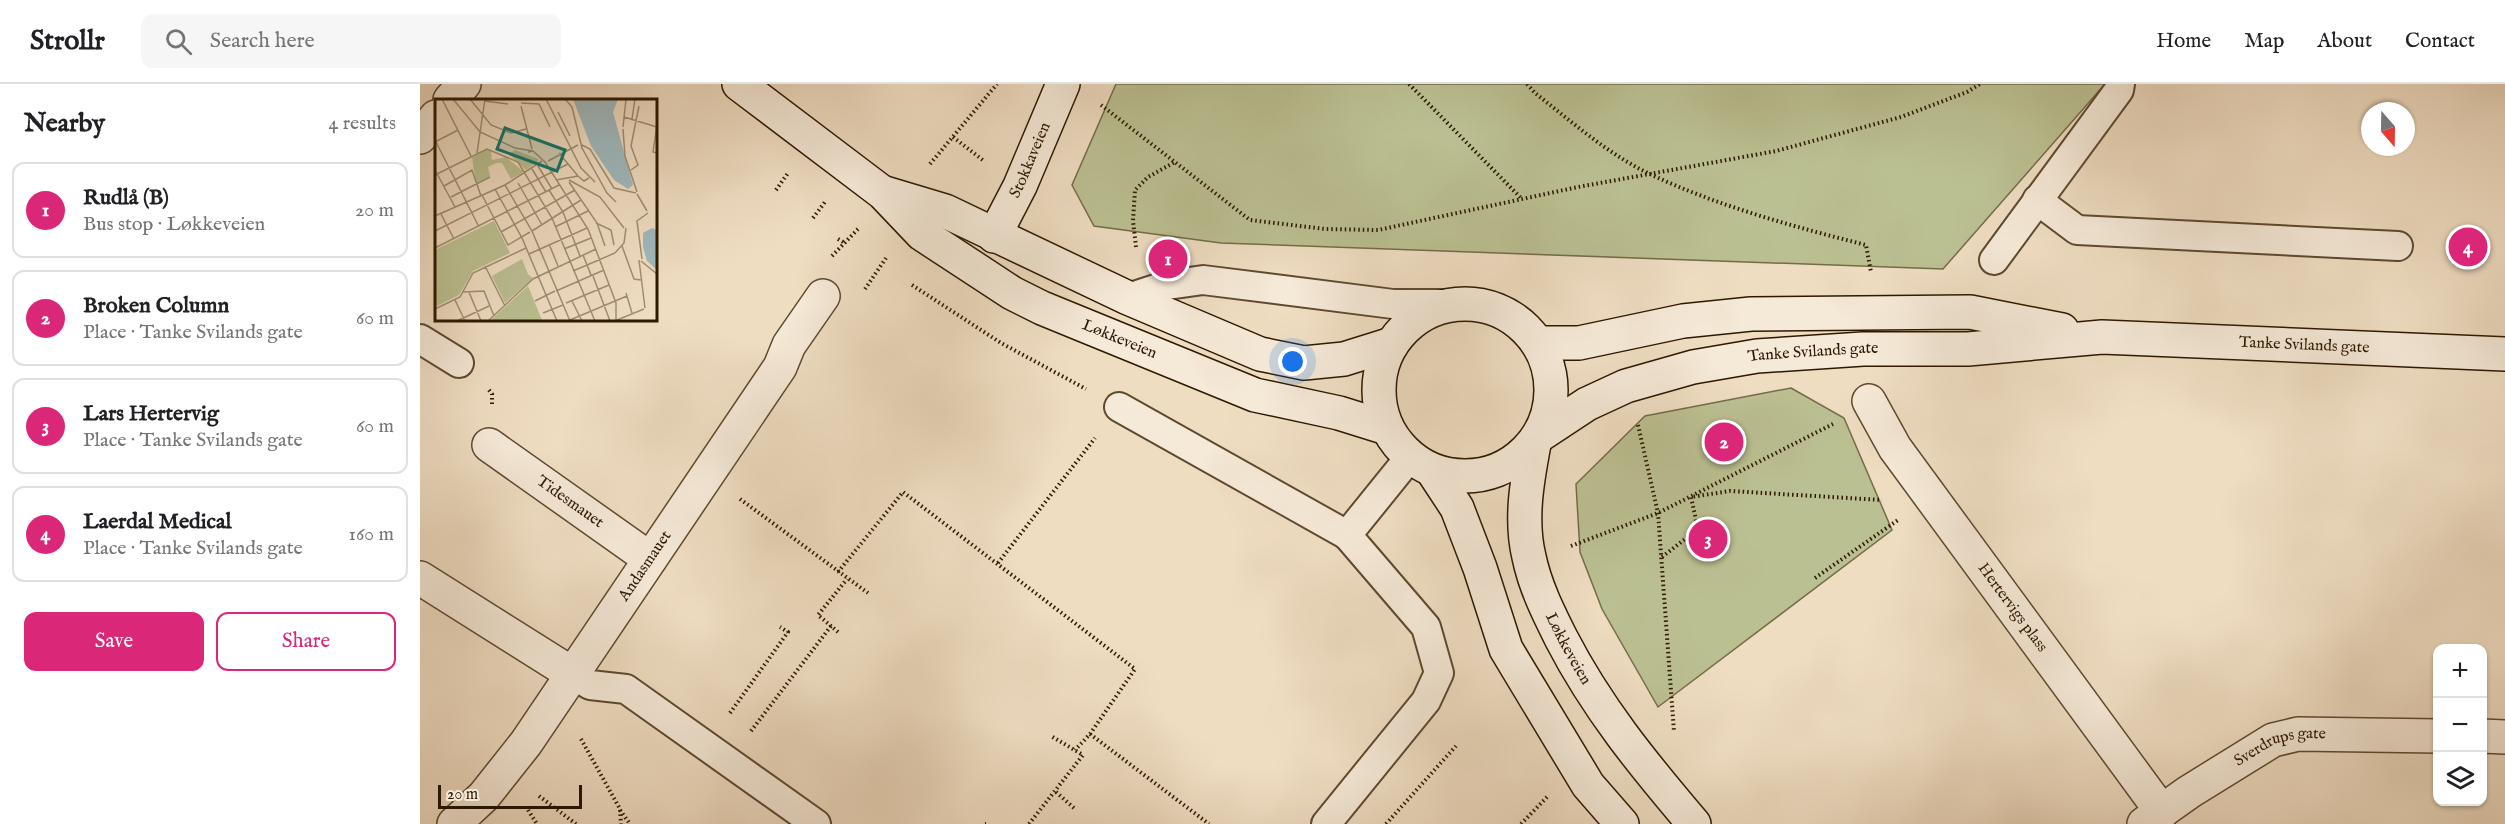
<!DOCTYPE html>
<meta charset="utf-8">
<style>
body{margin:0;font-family:"IM FELL English",serif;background:#f6f6f6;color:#202124}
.controls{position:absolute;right:18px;bottom:18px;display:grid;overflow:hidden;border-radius:12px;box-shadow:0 2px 4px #0004}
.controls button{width:54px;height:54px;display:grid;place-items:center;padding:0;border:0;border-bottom:2px solid #e0e0e0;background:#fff;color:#202124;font:30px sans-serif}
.compass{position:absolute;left:1941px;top:18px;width:54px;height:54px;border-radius:50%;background:#fff;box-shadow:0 2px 4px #0004;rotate:160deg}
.scale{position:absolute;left:18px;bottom:15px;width:144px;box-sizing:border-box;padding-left:6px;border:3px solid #2d1800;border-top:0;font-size:16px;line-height:21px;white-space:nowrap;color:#2d1800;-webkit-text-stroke:4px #f5e9d7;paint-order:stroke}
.you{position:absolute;left:873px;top:278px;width:21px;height:21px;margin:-15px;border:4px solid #fff;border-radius:50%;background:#1a73e8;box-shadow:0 0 0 9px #1a73e833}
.badge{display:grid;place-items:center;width:39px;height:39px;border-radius:50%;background:#db2777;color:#fff;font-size:20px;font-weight:700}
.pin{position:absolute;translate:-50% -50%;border:3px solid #fff;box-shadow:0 2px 6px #0006}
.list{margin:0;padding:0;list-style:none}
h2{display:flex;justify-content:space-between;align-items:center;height:78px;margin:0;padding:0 24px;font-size:26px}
h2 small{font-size:20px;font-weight:400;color:#757577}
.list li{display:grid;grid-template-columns:39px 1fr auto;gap:18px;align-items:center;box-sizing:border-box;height:96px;margin:0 12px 12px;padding:0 12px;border:2px solid #e0e0e0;border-radius:12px}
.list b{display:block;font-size:22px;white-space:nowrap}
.list p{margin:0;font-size:20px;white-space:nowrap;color:#757577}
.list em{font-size:20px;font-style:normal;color:#757577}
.actions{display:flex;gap:12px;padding:18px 24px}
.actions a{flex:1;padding:14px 0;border:2px solid #db2777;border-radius:12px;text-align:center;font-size:21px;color:#db2777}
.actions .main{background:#db2777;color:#fff}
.icon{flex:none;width:33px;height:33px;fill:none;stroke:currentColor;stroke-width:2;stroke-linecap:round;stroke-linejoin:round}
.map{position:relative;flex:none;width:2085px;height:740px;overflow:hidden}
header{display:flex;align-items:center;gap:36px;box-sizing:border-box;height:84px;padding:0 30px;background:#fff;border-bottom:2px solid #e0e0e0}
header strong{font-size:28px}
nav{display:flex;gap:33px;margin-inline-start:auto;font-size:21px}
.search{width:420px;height:54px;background:#f6f6f6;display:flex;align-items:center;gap:15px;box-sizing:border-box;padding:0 21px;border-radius:12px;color:#757577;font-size:22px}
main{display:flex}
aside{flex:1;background:#fff}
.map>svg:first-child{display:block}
.green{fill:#bbc092;stroke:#746c49;stroke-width:1.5}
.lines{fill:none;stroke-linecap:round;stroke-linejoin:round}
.lane-casing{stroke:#5e4930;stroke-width:32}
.street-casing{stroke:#5e4930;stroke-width:36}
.secondary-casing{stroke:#2d1800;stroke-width:36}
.path{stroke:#2d1800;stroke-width:4;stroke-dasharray:1.5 3;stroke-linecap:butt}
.lane{stroke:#f5e9d7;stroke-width:28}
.street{stroke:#f5e9d7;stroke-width:33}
.secondary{stroke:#f5e9d7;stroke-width:33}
.labels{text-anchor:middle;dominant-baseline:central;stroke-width:4.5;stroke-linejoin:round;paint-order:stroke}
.street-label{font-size:16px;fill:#2d1800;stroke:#f5e9d7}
.inset-road{fill:none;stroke:#a18e74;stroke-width:1.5}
.view{fill:#0f766e;fill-opacity:0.15;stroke:#0f766e;stroke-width:3}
.inset-edge{fill:none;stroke:#2d1800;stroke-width:3}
</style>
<header>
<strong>Strollr</strong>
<div class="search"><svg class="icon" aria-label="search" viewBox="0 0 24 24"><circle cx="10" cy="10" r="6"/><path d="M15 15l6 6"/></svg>Search here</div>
<nav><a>Home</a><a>Map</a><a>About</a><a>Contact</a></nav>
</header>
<main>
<aside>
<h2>Nearby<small>4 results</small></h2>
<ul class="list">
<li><span class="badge">1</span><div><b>Rudlå (B)</b><p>Bus stop · Løkkeveien</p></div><em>20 m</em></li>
<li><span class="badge">2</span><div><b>Broken Column</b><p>Place · Tanke Svilands gate</p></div><em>60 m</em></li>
<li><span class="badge">3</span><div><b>Lars Hertervig</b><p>Place · Tanke Svilands gate</p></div><em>60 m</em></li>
<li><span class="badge">4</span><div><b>Laerdal Medical</b><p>Place · Tanke Svilands gate</p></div><em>160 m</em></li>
</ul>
<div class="actions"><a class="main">Save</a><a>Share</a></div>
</aside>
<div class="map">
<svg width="2085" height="740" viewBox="0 0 2085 740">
<rect width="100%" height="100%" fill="#efddc2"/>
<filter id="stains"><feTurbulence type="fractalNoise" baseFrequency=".00333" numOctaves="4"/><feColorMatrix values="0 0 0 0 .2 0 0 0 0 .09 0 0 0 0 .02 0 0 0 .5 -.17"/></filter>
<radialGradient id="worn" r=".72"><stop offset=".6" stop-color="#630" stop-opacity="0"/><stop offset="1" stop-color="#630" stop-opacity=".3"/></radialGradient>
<!-- green -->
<g class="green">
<polygon points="696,0 1685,0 1523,185 801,159 674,142 652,101"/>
<polygon points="1371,304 1424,334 1472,446 1238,623 1182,525 1160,468 1156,400 1225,332"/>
</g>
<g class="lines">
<defs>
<g id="lane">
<polyline points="1617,116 1657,146 1978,162"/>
<polyline points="1574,176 1699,6 1700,0"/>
<polyline points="708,214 748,201 783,196 973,220 1037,220"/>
<polyline points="0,255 39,279"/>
<polyline points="699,323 927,451"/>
<polyline points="154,591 170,601 206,605 396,740"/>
<polyline points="906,740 1006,617 1019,589 1006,543 927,451 990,373"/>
</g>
<g id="street">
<polyline points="30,16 44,0"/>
<polyline points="0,53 16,33"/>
<path id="s1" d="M1449,317L1475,364L1742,728"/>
<path id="s2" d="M69,361L230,475"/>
<polyline points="0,494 154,591"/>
<polyline points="2062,652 2085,653"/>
<path id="s3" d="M34,740L64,712L106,659L360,283L369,261L403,212"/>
<path id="s4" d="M1724,740L1769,708L1853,656L1878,650L2018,652"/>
</g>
<g id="secondary">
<path id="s5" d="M319,0L463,109L502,150L592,209L622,224L835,311L919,329L967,344"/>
<polyline points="465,109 525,127 708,214 840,270 884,279 924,275 972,260"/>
<path id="s6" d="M574,152L600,102L643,0"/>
<circle cx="1045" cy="306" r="86"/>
<polyline points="1119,259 1159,259 1263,237 1331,230 1550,228 1642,246"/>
<path id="s7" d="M1120,351L1167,320L1206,302L1273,283L1337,272L1443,265H1548L1682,253L2085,270"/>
<path id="s8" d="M1114,360C1107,397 1100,436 1109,473C1115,502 1128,528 1141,554C1177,624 1223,680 1274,740"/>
<polyline points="1014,389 1037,424 1060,484 1086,565 1168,701 1202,740"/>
</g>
</defs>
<!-- lane casing -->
<use href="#lane" class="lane-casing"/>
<!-- street casing -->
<use href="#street" class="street-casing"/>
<!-- secondary casing -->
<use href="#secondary" class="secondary-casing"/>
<!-- path -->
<g class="path">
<polyline points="989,0 1101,114"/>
<path d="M1107,0L1115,9C1152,38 1189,71 1232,91C1298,122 1375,143 1446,161L1451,188"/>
<polyline points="681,21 830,136 905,145 958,146 1158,103 1356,67 1481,33 1547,8 1560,0"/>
<polyline points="533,53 564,77"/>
<polyline points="510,80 577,0"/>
<polyline points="356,106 368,89"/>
<polyline points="393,134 405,118"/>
<polyline points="418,155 425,159"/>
<polyline points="716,163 713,137 715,106 728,93 755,78"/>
<polyline points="412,172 438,145"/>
<polyline points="492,201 581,259 666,305"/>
<polyline points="445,205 466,174"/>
<polyline points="69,306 72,310 72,321"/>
<polyline points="1218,341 1238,429 1254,648"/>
<polyline points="320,415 448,509"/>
<polyline points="1151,462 1238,429 1413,340"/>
<polyline points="1242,473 1278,445 1271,413 1310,407 1462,416"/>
<polyline points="578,479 675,354"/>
<polyline points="418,488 483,408 715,585 670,650 655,666"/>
<polyline points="1395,494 1478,436"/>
<polyline points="418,548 398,531 427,495"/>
<polyline points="310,629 368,548 360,543"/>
<polyline points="331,647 411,542"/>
<polyline points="670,650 789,740"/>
<polyline points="161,655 200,725 201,740"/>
<polyline points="636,708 654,724"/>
<polyline points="119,712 156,740"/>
<polyline points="108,726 117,740"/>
<polyline points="200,726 210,740"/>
<polyline points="565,740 566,740"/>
<polyline points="609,740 663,671 631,652"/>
<polyline points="966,740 1036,662"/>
<polyline points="1101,740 1128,712"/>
</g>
<!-- lane -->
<use href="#lane" class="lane"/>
<!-- street -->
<use href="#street" class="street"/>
<!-- secondary -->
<use href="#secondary" class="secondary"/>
</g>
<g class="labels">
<!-- street labels -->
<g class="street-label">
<text stroke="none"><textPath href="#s6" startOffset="84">Stokkaveien</textPath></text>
<text stroke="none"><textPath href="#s5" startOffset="462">Løkkeveien</textPath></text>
<text stroke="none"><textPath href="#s7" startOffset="782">Tanke Svilands gate</textPath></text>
<text stroke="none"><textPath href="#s7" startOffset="290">Tanke Svilands gate</textPath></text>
<text stroke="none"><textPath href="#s2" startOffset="99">Tidesmauet</textPath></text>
<text stroke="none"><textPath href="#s3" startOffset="322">Andasmauet</textPath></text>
<text stroke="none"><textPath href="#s1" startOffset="252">Hertervigs plass</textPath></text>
<text stroke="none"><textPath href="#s8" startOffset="214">Løkkeveien</textPath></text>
<text stroke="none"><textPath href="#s4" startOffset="159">Sverdrups gate</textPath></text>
</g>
</g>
<!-- overview -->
<g transform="translate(15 15)">
<rect width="222" height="222" fill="#efddc2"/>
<path d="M51,51L56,52L57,61L71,58L89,73L76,80L67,64H61L53,68L55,77L41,84L37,59ZM80,51L101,59L104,61L91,71L74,55ZM59,122L75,154L38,172L24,196L0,208V151ZM87,160L93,175L98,179L70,204L57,177ZM93,187L107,221L58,222L57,220Z" fill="#bbc092"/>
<path d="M138,0H183L178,13L198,86L193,90L179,81L156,47ZM217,129L222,131V171L212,162L208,148V134Z" fill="#9fb9be"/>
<path class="inset-road" d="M7,0L36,57M18,0L45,33L80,49L98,52L93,53M35,0L56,26L76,34L91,30M111,0L146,69L160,83M130,0L137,8L147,49L172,94L181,103M50,2L73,5M86,4L104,5L115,28M86,7L97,50M123,13L135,37M189,18L222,28M197,20L200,0M222,26L218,53L222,54M188,28L191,0M188,30L190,57L202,93M0,41L44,128M0,43L23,31M147,46L155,50L179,89L201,94M98,52L110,63L153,130L181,204V221M42,54L50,0M124,54L143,77L149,82L154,79M113,62L143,46M103,67L117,90M97,70L111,93M0,71L20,108M196,71L203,66L196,47L204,7M0,76L52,50L83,63L117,119L160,222M121,81L143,77M134,81L165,98L189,129M134,83L162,124L170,147M83,84L107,126M70,86L97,132L135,222M9,87L37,71L46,97M60,90L87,139L122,222M114,91L128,113L145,157M202,95L212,112M47,96L73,146L95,133M16,98L55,78M6,115L19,140M0,117L70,86L107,62M161,124L176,131L179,146M120,128L153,112M0,132L133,65M97,132L146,101M66,133L140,91M114,145L123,167M187,147L199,180L206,181M0,149L124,86M129,150L156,139M94,155L152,129M148,156L156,176M207,160L202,122L213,114M204,161L210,209M206,162L222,175M50,167L70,207M138,172L180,154L189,144L191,129M158,177L175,222M121,192L169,171M28,193L49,192L59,217M34,193L46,222M191,194L197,214M20,201L30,222M100,202L120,192M137,202L147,222M131,204L174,186M0,210L25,198L38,174L91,149M108,214L128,206M135,221L192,197M182,221L209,210M22,222L54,207M53,222L98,180L161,150"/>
<path class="view" d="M70,29L130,51L122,72L62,50Z"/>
<rect width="222" height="222" class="inset-edge"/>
</g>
<rect width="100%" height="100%" filter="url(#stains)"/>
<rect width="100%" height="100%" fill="url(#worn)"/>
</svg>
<div class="controls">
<button>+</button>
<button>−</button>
<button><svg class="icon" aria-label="layers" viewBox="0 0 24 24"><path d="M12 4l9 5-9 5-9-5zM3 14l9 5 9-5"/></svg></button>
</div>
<svg class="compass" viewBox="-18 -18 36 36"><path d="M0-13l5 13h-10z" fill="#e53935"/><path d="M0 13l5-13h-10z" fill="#757577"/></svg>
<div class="scale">20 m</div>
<div class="you"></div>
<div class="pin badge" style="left:748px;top:175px">1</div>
<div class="pin badge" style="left:1304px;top:358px">2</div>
<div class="pin badge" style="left:1288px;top:455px">3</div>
<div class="pin badge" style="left:2048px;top:163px">4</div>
</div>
</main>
